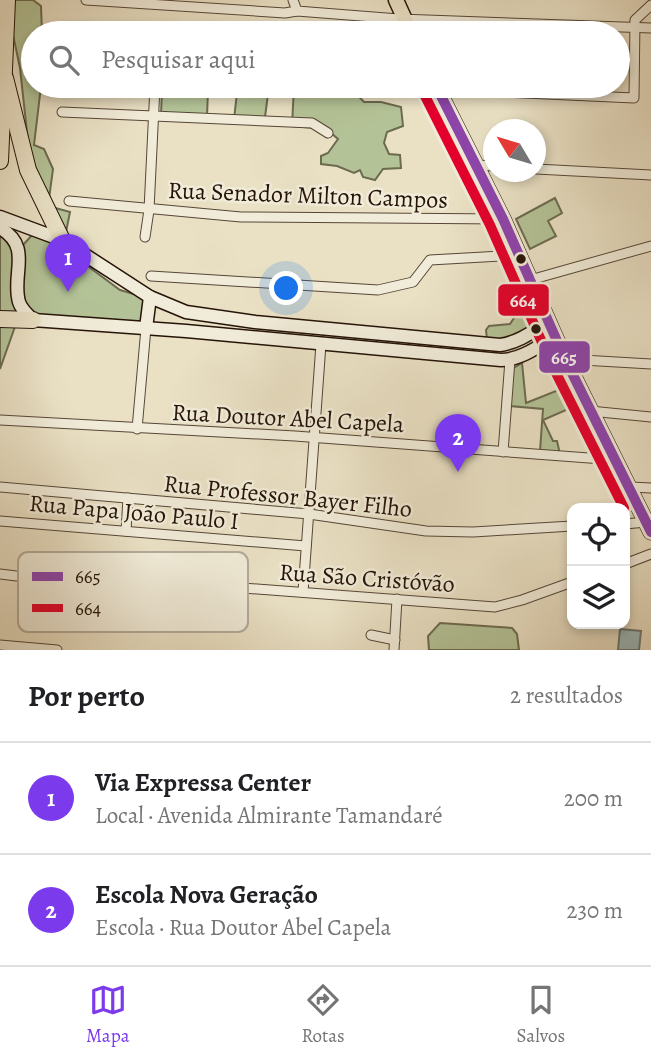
<!DOCTYPE html>
<html lang="pt">
<meta charset="utf-8">
<style>
body{margin:0;font-family:Alegreya,serif;background:#f2f2f2;color:#202124}
.controls{position:absolute;right:21px;bottom:21px;display:grid;overflow:hidden;border-radius:14px;box-shadow:0 4px 10px #0003}
.controls button{width:63px;height:63px;display:grid;place-items:center;padding:0;border:0;border-bottom:2px solid #e0e0e0;background:#fff;color:#202124;font:35px sans-serif}
.compass{position:absolute;left:483px;top:119px;width:63px;height:63px;border-radius:50%;background:#fff;box-shadow:0 4px 10px #0003;rotate:308deg}
.you{position:absolute;left:287px;top:289px;width:24px;height:24px;margin:-18px;border:5px solid #fff;border-radius:50%;background:#1a73e8;box-shadow:0 0 0 10px #1a73e833}
.badge{display:grid;place-items:center;width:46px;height:46px;border-radius:50%;background:#7c3aed;color:#fff;font-size:23px;font-weight:700}
.pin{position:absolute;translate:-50% -58px;filter:drop-shadow(0 2px 4px #0008)}
.pin::after{content:'';position:absolute;top:37px;width:24px;height:21px;background:inherit;clip-path:polygon(0 0,100% 0,50% 100%)}
.list{margin:0;padding:0;list-style:none}
h2{display:flex;justify-content:space-between;align-items:center;height:91px;margin:0;padding:0 28px;font-size:30px}
h2 small{font-size:23px;font-weight:400;color:#757577}
.list li{display:grid;grid-template-columns:46px 1fr auto;gap:21px;align-items:center;box-sizing:border-box;height:112px;padding:0 28px;border-top:2px solid #e0e0e0}
.list b{display:block;font-size:26px;white-space:nowrap}
.list p{margin:0;font-size:23px;white-space:nowrap;color:#757577}
.list em{font-size:23px;font-style:normal;color:#757577}
.icon{flex:none;width:38px;height:38px;fill:none;stroke:currentColor;stroke-width:2;stroke-linecap:round;stroke-linejoin:round}
.map{position:relative;flex:none;width:651px;height:650px;overflow:hidden}
.search{position:absolute;background:#fff;box-shadow:0 4px 10px #0003;left:21px;right:21px;top:21px;height:77px;display:flex;align-items:center;gap:18px;box-sizing:border-box;padding:0 24px;border-radius:38px;color:#757577;font-size:26px}
.sheet{height:315px;background:#fff}
nav{display:flex;justify-content:space-around;align-items:center;box-sizing:border-box;height:98px;border-top:2px solid #e0e0e0;background:#fff;font-size:19px;color:#757577}
nav a{display:grid;justify-items:center;gap:4px}
nav .on{color:#7c3aed}
.map>svg:first-child{display:block}
.green{fill:#b4c397;stroke:#6c6b50;stroke-width:2}
.water{fill:#9bbbbe;stroke:#6c7875;stroke-width:2}
.lines{fill:none;stroke-linecap:round;stroke-linejoin:round}
.street-casing{stroke:#564637;stroke-width:11}
.secondary-casing{stroke:#251308;stroke-width:15}
.primary-casing{stroke:#251308;stroke-width:17}
.highway-casing{stroke:#251308;stroke-width:18}
.street{stroke:#f1ecd9;stroke-width:9}
.secondary{stroke:#f1ecd9;stroke-width:12}
.primary{stroke:#eae1c5;stroke-width:14}
.highway{stroke:#eae1c5;stroke-width:16}
.bus-1-casing{stroke:#f1ecd9;stroke-width:16}
.bus-2-casing{stroke:#f1ecd9;stroke-width:16}
.bus-1{stroke:#8e44ad;stroke-width:10}
.bus-2{stroke:#e4002b;stroke-width:10}
.bus-dot{fill:#251308;stroke:#f1ecd9;stroke-width:2.5}
.labels{text-anchor:middle;dominant-baseline:central;stroke-width:5;stroke-linejoin:round;paint-order:stroke}
.street-label{font-size:24px;fill:#251308;stroke:#f1ecd9}
.key{fill:#f1ecd9;stroke:#b4ab9a;stroke-width:2}
.key-label{font-size:19px;fill:#251308}
.line-badge{stroke:#f1ecd9;stroke-width:2.5}
.badge-label{font-size:19px;text-anchor:middle;font-weight:bold;fill:#fff}
</style>
<div class="map">
<svg width="651" height="650" viewBox="0 0 651 650">
<rect width="100%" height="100%" fill="#eae1c5"/>
<filter id="stains"><feTurbulence type="fractalNoise" baseFrequency=".00286" numOctaves="4"/><feColorMatrix values="0 0 0 0 .2 0 0 0 0 .09 0 0 0 0 .02 0 0 0 .5 -.17"/></filter>
<radialGradient id="worn" r=".72"><stop offset=".6" stop-color="#630" stop-opacity="0"/><stop offset="1" stop-color="#630" stop-opacity=".3"/></radialGradient>
<!-- green -->
<g class="green">
<polygon points="12,0 33,0 41,6 42,33 33,33 33,86 41,86 34,145 44,149 53,169 48,206 70,212 66,232 47,206 30,160 20,68 11,25"/>
<polygon points="294,86 349,86 364,102 381,102 401,107 403,126 387,132 384,143 389,154 400,155 401,168 383,169 375,180 363,177 360,170 354,173 337,166 321,164 321,156 328,153 338,139 326,129 292,126"/>
<polygon points="162,88 208,90 207,117 161,115"/>
<polygon points="237,93 268,94 265,117 234,119"/>
<polygon points="555,198 562,213 548,221 556,236 530,249 516,219"/>
<polygon points="0,232 14,249 13,281 18,313 0,314"/>
<polygon points="33,234 58,244 120,290 144,297 142,322 35,315 22,300 23,245"/>
<polygon points="527,292 542,323 508,341 487,339 486,330 489,326 510,324 522,306"/>
<polygon points="17,321 0,369 0,322"/>
<polygon points="522,363 526,403 566,387 573,407 543,420 553,441 557,441 560,454 540,451 543,409 510,406 512,369"/>
<polygon points="440,623 512,628 517,634 519,650 429,650 428,636"/>
</g>
<!-- water -->
<polygon class="water" points="620,629 641,631 639,650 618,650"/>
<g class="lines">
<defs>
<g id="street">
<polyline points="86,0 285,13 297,11"/>
<polyline points="293,0 297,11 399,19 651,28"/>
<polyline points="228,86 293,90"/>
<polyline points="438,89 634,98 635,20 651,5"/>
<polyline points="62,112 312,123 328,133"/>
<polyline points="476,165 494,166"/>
<polyline points="536,169 651,175"/>
<polyline points="69,201 241,217 503,219"/>
<polyline points="145,237 149,210 155,86"/>
<polyline points="151,276 378,290 413,282 430,260 519,255"/>
<polyline points="530,280 651,246"/>
<polyline points="565,359 651,364"/>
<polyline points="590,411 651,417"/>
<polyline points="0,420 295,436 616,460"/>
<polyline points="137,429 146,328"/>
<polyline points="503,452 510,360"/>
<polyline points="0,487 309,514 426,531 473,532 572,526"/>
<polyline points="630,487 651,488"/>
<polyline points="0,521 306,546"/>
<polyline points="625,524 646,522"/>
<polyline points="126,531 128,498"/>
<polyline points="625,564 651,554"/>
<path d="M0,574L81,584C98,590 110,601 126,608C154,620 178,592 204,585L495,607L522,600L572,582"/>
<polyline points="303,592 321,344"/>
<polyline points="53,594 55,581"/>
<polyline points="371,635 395,640"/>
<polyline points="0,645 57,650"/>
<polyline points="394,650 397,599"/>
</g>
<g id="secondary">
<path d="M0,217L62,240L150,297L186,312L255,322L500,345C517,343 534,331 549,322"/>
<path d="M0,228C33,247 11,274 19,302C21,309 27,314 33,320L186,331L501,360C521,360 539,346 555,336"/>
<polyline points="146,328 150,297"/>
</g>
<g id="primary">
<polyline points="396,0 411,33"/>
<polyline points="436,86 503,219 565,359 651,532"/>
</g>
<g id="highway">
<polyline points="5,78 28,170 62,240"/>
<polyline points="0,161 7,0"/>
<polyline points="0,319 33,320"/>
</g>
</defs>
<!-- street casing -->
<use href="#street" class="street-casing"/>
<!-- secondary casing -->
<use href="#secondary" class="secondary-casing"/>
<!-- primary casing -->
<use href="#primary" class="primary-casing"/>
<!-- highway casing -->
<use href="#highway" class="highway-casing"/>
<!-- street -->
<use href="#street" class="street"/>
<!-- secondary -->
<use href="#secondary" class="secondary"/>
<!-- primary -->
<use href="#primary" class="primary"/>
<!-- highway -->
<use href="#highway" class="highway"/>
<defs>
<polyline id="bus-1" points="436,86 503,219 565,359 651,532"/>
<polyline id="bus-2" points="423,92 490,225 552,365 624,508"/>
</defs>
<!-- bus-1 casing -->
<use href="#bus-1" class="bus-1-casing"/>
<!-- bus-2 casing -->
<use href="#bus-2" class="bus-2-casing"/>
<!-- bus-1 -->
<use href="#bus-1" class="bus-1"/>
<!-- bus-2 -->
<use href="#bus-2" class="bus-2"/>
</g>
<!-- markers -->
<g class="bus-dot">
<circle cx="521" cy="259" r="6"/>
<circle cx="536" cy="329" r="6"/>
</g>
<g class="labels">
<!-- street labels -->
<g class="street-label">
<text transform="translate(308 195) rotate(2)">Rua Senador Milton Campos</text>
<text transform="translate(288 418) rotate(3)">Rua Doutor Abel Capela</text>
<text transform="translate(288 496) rotate(6)">Rua Professor Bayer Filho</text>
<text transform="translate(134 512) rotate(5)">Rua Papa João Paulo I</text>
<text transform="translate(367 578) rotate(4)">Rua São Cristóvão</text>
</g>
</g>
<!-- legend -->
<rect x="18" y="552" width="230" height="80" rx="10" class="key"/>
<rect x="32" y="572" width="31" height="9" fill="#8e44ad"/>
<rect x="32" y="604" width="31" height="8" fill="#e4002b"/>
<g class="key-label">
<text x="75" y="583">665</text>
<text x="75" y="615">664</text>
</g>
<g class="line-badge">
<rect x="497" y="283" width="53" height="34" rx="7" fill="#e4002b"/>
<rect x="538" y="340" width="53" height="34" rx="7" fill="#8e44ad"/>
</g>
<g class="badge-label">
<text x="523" y="307">664</text>
<text x="564" y="364">665</text>
</g>
<rect width="100%" height="100%" filter="url(#stains)"/>
<rect width="100%" height="100%" fill="url(#worn)"/>
</svg>
<div class="controls">
<button><svg class="icon" aria-label="locate" viewBox="0 0 24 24"><circle cx="12" cy="12" r="6"/><path d="M12 2v4M12 18v4M2 12h4M18 12h4"/></svg></button>
<button><svg class="icon" aria-label="layers" viewBox="0 0 24 24"><path d="M12 4l9 5-9 5-9-5zM3 14l9 5 9-5"/></svg></button>
</div>
<svg class="compass" viewBox="-18 -18 36 36"><path d="M0-13l5 13h-10z" fill="#e53935"/><path d="M0 13l5-13h-10z" fill="#757577"/></svg>
<div class="you"></div>
<div class="pin badge" style="left:68px;top:292px">1</div>
<div class="pin badge" style="left:458px;top:472px">2</div>
<div class="search"><svg class="icon" aria-label="search" viewBox="0 0 24 24"><circle cx="10" cy="10" r="6"/><path d="M15 15l6 6"/></svg>Pesquisar aqui</div>
</div>
<section class="sheet">
<h2>Por perto<small>2 resultados</small></h2>
<ul class="list">
<li><span class="badge">1</span><div><b>Via Expressa Center</b><p>Local · Avenida Almirante Tamandaré</p></div><em>200 m</em></li>
<li><span class="badge">2</span><div><b>Escola Nova Geração</b><p>Escola · Rua Doutor Abel Capela</p></div><em>230 m</em></li>
</ul>
</section>
<nav>
<a class="on"><svg class="icon" aria-label="map" viewBox="0 0 24 24"><path d="M3 6l6-2 6 2 6-2v14l-6 2-6-2-6 2zM9 4v14M15 6v14"/></svg>Mapa</a>
<a><svg class="icon" aria-label="directions" viewBox="0 0 24 24"><path d="M12 3l9 9-9 9-9-9zM9 14v-3h6M13 9l2 2-2 2"/></svg>Rotas</a>
<a><svg class="icon" aria-label="saved" viewBox="0 0 24 24"><path d="M7 4h10v16l-5-4-5 4z"/></svg>Salvos</a>
</nav>
